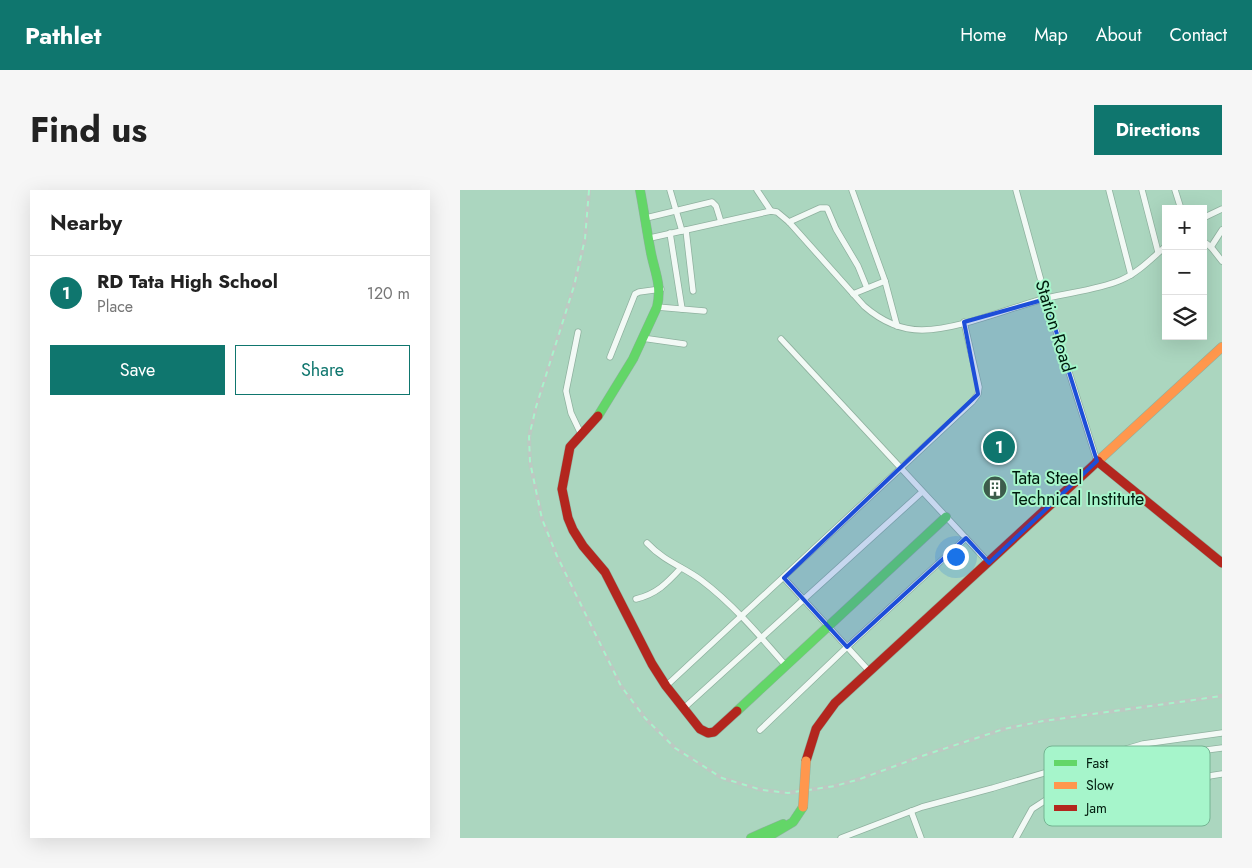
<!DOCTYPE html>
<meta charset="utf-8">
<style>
body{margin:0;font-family:Jost,sans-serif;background:#f6f6f6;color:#222}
.controls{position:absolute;right:15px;top:15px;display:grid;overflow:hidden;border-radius:0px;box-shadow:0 5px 20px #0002}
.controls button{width:45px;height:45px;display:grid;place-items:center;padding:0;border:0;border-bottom:1px solid #e0e0e0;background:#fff;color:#222;font:25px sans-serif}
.you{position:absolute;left:495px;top:366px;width:18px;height:18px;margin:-12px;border:4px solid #fff;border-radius:50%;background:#1a73e8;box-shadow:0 0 0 8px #1a73e833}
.badge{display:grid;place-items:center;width:32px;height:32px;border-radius:50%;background:#0f766e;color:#fff;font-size:16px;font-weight:700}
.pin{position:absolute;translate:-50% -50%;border:2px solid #fff;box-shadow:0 1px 5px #0006}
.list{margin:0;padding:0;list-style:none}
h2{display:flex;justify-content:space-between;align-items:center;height:65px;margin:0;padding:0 20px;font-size:21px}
h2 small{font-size:16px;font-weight:400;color:#767676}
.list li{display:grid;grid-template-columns:32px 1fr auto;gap:15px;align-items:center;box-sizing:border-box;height:75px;padding:0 20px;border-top:1px solid #e0e0e0}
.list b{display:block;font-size:19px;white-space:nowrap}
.list p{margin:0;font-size:16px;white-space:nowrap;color:#767676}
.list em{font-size:16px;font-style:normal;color:#767676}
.actions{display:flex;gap:10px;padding:15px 20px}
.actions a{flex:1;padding:11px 0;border:1px solid #0f766e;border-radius:0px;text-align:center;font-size:18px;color:#0f766e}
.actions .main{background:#0f766e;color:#fff}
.icon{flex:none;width:28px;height:28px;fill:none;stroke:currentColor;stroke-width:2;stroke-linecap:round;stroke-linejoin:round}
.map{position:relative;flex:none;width:762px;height:648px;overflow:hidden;border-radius:0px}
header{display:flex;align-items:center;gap:30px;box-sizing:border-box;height:70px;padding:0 25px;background:#0f766e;color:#fff}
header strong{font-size:24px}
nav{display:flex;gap:28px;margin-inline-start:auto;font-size:18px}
.intro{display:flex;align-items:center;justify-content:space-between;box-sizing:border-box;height:120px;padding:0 30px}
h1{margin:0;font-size:35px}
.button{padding:12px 22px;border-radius:0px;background:#0f766e;color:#fff;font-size:18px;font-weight:700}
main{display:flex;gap:30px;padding:0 30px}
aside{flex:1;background:#fff;border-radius:0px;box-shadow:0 5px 20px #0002}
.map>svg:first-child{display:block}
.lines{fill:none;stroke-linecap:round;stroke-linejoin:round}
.street-casing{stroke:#8fb19f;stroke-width:7}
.fast-casing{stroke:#8fb19f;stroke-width:10}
.slow-casing{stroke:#8fb19f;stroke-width:10}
.jam-casing{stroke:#8fb19f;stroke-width:10}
.street{stroke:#f2f9f5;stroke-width:5.5}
.fast{stroke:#63d668;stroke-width:9}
.slow{stroke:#ff974d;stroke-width:9}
.jam{stroke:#b3261e;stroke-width:9}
.rail-casing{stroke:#bcc9c2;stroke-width:4}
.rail{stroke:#a6f5cb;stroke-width:2;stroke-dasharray:5.5;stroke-linecap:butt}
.slow-bridge-casing{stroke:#8fb19f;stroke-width:10;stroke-linecap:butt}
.slow-bridge{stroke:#ff974d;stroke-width:9}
.marked{fill:#1d4ed8;fill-opacity:0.2;stroke:#1d4ed8;stroke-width:4;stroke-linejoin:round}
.labels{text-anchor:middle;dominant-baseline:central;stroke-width:4;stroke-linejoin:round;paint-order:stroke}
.street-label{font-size:18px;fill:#001b0d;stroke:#a6f5cb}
.poi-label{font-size:18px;fill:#001b0d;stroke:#a6f5cb;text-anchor:start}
.key{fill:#a6f5cb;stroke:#74b492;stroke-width:1}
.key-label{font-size:14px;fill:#001b0d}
</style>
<header>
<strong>Pathlet</strong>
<nav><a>Home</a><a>Map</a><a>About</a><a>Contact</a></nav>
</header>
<div class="intro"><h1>Find us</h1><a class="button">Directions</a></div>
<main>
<aside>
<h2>Nearby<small></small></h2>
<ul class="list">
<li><span class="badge">1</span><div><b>RD Tata High School</b><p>Place</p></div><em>120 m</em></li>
</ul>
<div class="actions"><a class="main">Save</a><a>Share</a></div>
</aside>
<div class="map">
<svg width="762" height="648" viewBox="0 0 762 648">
<rect width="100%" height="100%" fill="#abd6bf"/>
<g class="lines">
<defs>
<g id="street">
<polyline points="210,0 222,41"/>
<polyline points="297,0 311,21"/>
<polyline points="392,0 425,91 437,136"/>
<polyline points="556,0 586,109 637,271"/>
<polyline points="649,0 671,85"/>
<polyline points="682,0 698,62"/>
<polyline points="715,0 721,19"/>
<polyline points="186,28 252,12 256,16 261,32"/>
<polyline points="743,28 762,19"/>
<polyline points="329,32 360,18 367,18 376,39 398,76 407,98"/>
<polyline points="226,40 233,101"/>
<polyline points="210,43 222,119"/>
<path d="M190,48L311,21L317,22L329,32L404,116C420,130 440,140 462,140C502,139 548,118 587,108C612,102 637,100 661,90C678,83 692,68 706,56"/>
<polyline points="743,51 751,57 762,71"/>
<polyline points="751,57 762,40"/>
<polyline points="393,104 425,91"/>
<polyline points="197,117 244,121"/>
<polyline points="118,142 106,201 111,223 121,244"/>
<polyline points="182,148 224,154"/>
<polyline points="321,149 529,373"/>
<polyline points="150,167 175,104 179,102 201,99"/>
<path d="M187,353C205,372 222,376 241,390C273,414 300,446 326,476"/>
<polyline points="324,388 410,482"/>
<path d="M176,409C197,404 207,393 221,378"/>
<polyline points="206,496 512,212 518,204 519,197 504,132"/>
<polyline points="224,518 462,302"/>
<polyline points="300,540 387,457 506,348"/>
<polyline points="451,621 461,648"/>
<polyline points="744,621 745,592 749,586 762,584"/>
<polyline points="381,648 462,617 533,598 683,554 762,543"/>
<polyline points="556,648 572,619 589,608 684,568 762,558"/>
</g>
<g id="fast">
<path d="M138,226L173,169L197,117C202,95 195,83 191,63C187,42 184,21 180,0"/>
<polyline points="277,521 486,327"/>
<polyline points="291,648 323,634"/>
<polyline points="306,648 333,632 343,617"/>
</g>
<polyline id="slow" points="638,271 762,157"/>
<g id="jam">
<polyline points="138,226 110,257 102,299 108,328 113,340 123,356 145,382 192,474 206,496 240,539 248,543 254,542 277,521"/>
<polyline points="637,271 762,373"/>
<polyline points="346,571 356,539 375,513 638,271"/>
</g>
</defs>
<!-- street casing -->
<use href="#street" class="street-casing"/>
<!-- fast casing -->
<use href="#fast" class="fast-casing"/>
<!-- slow casing -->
<use href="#slow" class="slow-casing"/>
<!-- jam casing -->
<use href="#jam" class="jam-casing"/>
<!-- street -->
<use href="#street" class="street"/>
<!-- fast -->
<use href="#fast" class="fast"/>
<!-- slow -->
<use href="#slow" class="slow"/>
<!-- jam -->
<use href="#jam" class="jam"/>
<defs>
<polyline id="rail" points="129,0 125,49 114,96 76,217 69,247 70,272 82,329 97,366 161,496 185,528 215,558 262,588 302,600 328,603 375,596 400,589 462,566 544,539 583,531 762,506"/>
</defs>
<!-- rail casing -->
<use href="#rail" class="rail-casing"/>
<!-- rail -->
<use href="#rail" class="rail"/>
<defs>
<polyline id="slow-bridge" points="343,617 346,571"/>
</defs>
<!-- slow-bridge casing -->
<use href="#slow-bridge" class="slow-bridge-casing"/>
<!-- slow-bridge -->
<use href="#slow-bridge" class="slow-bridge"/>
</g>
<!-- marked area -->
<path class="marked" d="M586,109L637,271L529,373L506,348L387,457L324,388L518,204L504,132Z"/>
<!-- icons -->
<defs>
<symbol id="building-disc" viewBox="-11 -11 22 22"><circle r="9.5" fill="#3c5c4b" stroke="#a6f5cb"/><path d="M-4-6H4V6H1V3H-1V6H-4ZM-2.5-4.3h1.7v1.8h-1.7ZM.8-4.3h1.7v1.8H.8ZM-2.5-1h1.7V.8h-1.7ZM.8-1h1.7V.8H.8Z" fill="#fff"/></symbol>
</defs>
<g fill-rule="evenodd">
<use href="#building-disc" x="521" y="284" width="28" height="28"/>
</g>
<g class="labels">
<!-- street labels -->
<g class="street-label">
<text transform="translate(595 136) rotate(73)">Station Road</text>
</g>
<!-- poi labels -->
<g class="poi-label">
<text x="552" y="288">Tata Steel<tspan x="552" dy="21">Technical Institute</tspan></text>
</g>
</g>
<!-- legend -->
<rect x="584" y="556" width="166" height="80" rx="8" class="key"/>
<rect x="594" y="570" width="23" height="6" fill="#63d668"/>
<rect x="594" y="592" width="23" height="7" fill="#ff974d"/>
<rect x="594" y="615" width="23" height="6" fill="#b3261e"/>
<g class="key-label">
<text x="626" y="578">Fast</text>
<text x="626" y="600">Slow</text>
<text x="626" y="623">Jam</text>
</g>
</svg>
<div class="controls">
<button>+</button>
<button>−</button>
<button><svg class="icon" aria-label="layers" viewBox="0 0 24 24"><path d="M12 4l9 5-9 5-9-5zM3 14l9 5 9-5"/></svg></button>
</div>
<div class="you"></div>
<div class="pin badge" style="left:539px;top:257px">1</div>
</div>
</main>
